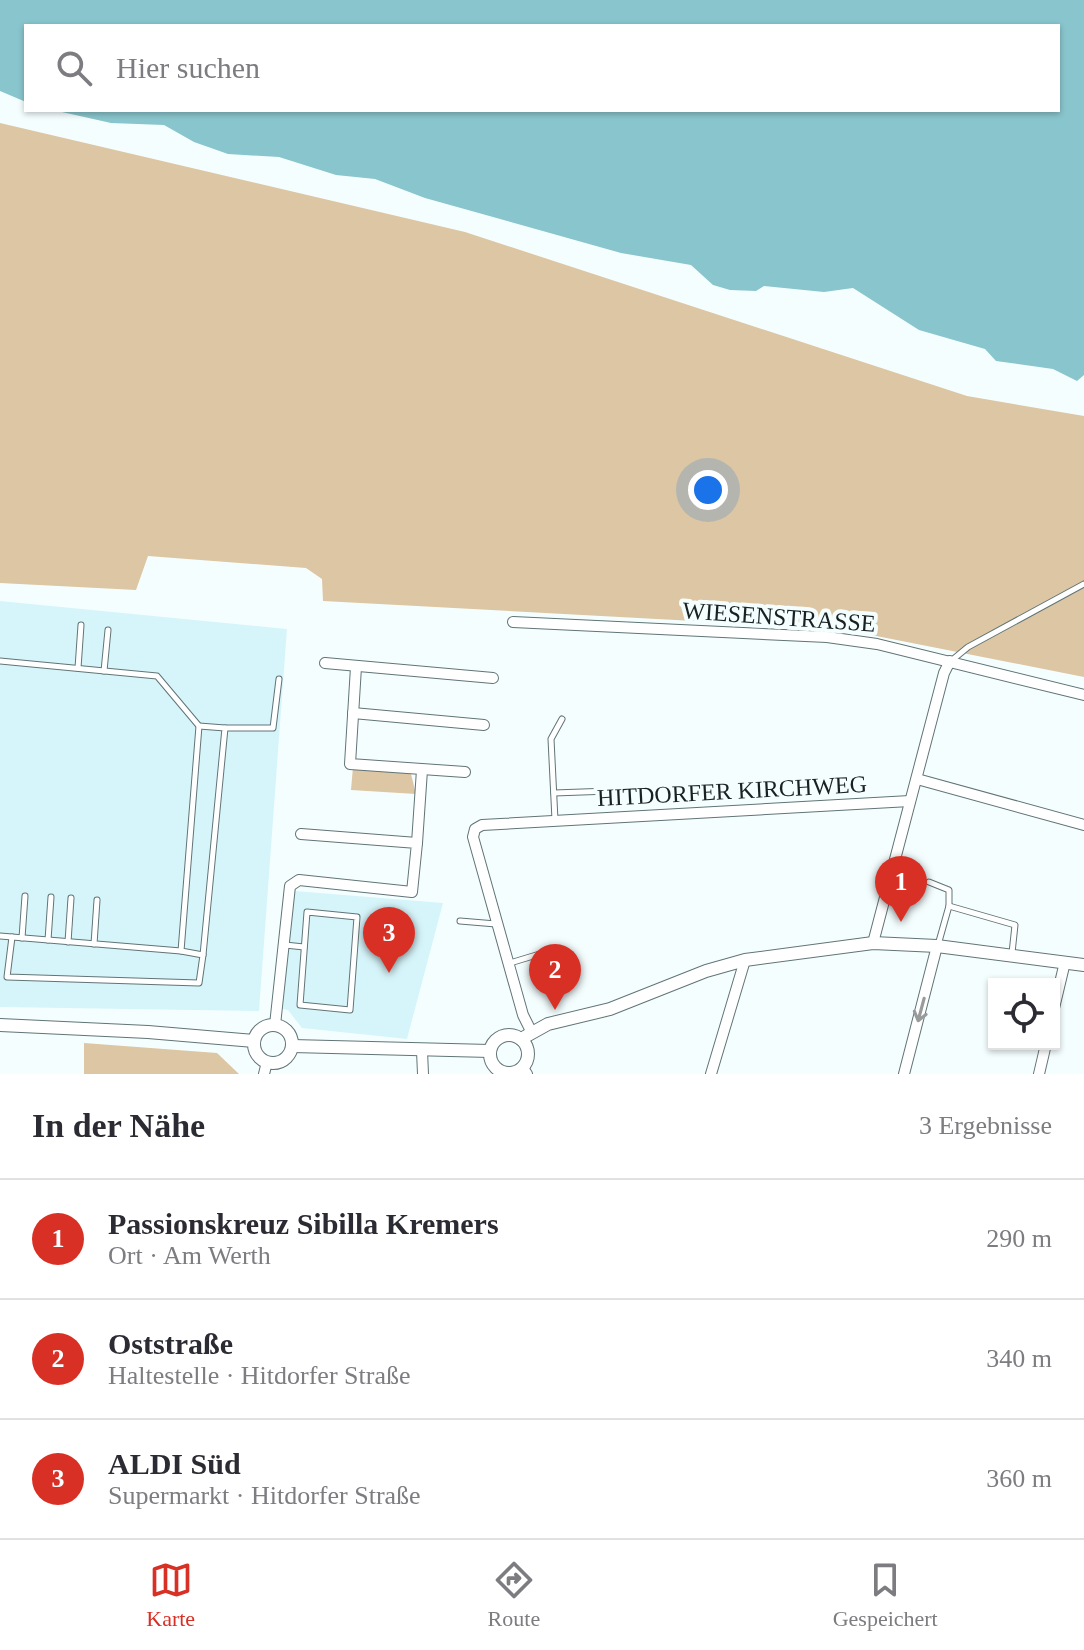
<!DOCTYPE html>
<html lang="de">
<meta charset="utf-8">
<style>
body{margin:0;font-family:Georgia,serif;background:#f2f2f3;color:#2b2b33}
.controls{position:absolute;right:24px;bottom:24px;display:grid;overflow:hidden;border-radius:0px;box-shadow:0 2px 6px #0004}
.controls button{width:72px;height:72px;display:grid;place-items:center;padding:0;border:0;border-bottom:2px solid #e1e1e2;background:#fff;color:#2b2b33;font:40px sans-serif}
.you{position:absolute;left:708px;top:490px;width:28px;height:28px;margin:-20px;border:6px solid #fff;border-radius:50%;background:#1a73e8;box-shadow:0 0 0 12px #1a73e833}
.badge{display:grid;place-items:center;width:52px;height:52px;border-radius:50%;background:#d93025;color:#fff;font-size:26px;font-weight:700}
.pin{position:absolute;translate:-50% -66px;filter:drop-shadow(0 2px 4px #0008)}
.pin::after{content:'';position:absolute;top:42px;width:28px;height:24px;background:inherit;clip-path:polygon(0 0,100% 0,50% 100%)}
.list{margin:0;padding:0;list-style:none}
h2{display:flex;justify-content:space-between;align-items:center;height:104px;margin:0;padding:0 32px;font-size:34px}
h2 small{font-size:26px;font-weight:400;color:#7c7c81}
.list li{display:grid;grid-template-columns:52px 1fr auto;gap:24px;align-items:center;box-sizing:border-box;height:120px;padding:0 32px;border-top:2px solid #e1e1e2}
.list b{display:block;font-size:30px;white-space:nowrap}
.list p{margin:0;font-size:26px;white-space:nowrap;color:#7c7c81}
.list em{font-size:26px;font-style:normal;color:#7c7c81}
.icon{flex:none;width:44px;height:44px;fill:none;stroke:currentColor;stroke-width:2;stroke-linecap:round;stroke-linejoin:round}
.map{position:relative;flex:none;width:1084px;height:1074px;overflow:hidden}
.search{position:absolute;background:#fff;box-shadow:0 2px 6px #0004;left:24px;right:24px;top:24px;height:88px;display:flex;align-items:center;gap:20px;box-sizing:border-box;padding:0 28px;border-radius:0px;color:#7c7c81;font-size:30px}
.sheet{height:464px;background:#fff}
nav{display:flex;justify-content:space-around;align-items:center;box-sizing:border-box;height:112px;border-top:2px solid #e1e1e2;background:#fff;font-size:22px;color:#7c7c81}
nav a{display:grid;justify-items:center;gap:4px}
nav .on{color:#d93025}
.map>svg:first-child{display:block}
.built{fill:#d6f5fa}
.green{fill:#dcc6a3}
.water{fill:#89c5cd}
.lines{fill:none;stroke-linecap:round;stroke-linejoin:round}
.service-casing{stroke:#617476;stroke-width:7}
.minor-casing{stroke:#617476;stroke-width:12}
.tertiary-casing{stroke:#617476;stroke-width:14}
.service{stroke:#fff;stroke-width:5}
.minor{stroke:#fff;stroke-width:10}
.tertiary{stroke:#fff;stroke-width:12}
.oneway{stroke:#989b9c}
.labels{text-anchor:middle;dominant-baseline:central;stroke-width:8;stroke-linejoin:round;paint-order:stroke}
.street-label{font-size:24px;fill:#192122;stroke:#f5feff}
</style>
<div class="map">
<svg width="1084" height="1074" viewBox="0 0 1084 1074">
<rect width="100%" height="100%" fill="#f5feff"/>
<!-- built -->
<g class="built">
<polygon points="0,601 287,629 259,1011 0,1007"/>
<polygon points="295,891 443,903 407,1039 302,1028 288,1010 282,1009 291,897"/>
</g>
<!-- green -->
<g class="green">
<polygon points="0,123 465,232 967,396 1084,416 1084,677 841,629 323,601 322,579 306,568 148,556 136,590 0,583"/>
<polygon points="353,767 411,774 416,794 351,790"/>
<polygon points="84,1043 217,1053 239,1074 84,1074"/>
</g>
<!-- water -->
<polygon class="water" points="0,0 1084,0 1084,375 1077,381 1053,369 996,361 985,349 919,330 853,288 824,292 764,286 756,291 730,290 713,285 691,265 621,253 425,198 375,179 336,175 279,157 228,154 194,142 164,125 111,123 53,110 1058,110 1058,26 26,26 26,102 0,91"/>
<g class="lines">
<defs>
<g id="service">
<polyline points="0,661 157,676 199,726 181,951 203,955 199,983 7,977 12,937"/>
<polyline points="951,661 968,647 1084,584"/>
<polyline points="78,668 81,625"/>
<polyline points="104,671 108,630"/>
<polyline points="199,726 225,728 203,955"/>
<polyline points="225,728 273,728 279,679"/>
<polyline points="554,793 610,791"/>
<polyline points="555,820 551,739 562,719"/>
<polyline points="929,882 949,890 949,906"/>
<polygon points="307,912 357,917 350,1010 300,1005"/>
<polyline points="460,921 496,924"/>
<polyline points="0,936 181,951"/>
<polyline points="22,938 25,896"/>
<polyline points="48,940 51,897"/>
<polyline points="68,942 71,898"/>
<polyline points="94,944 97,900"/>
<polyline points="285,945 304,947"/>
<polyline points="938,945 949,906 1015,925 1012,953"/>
<polyline points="510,963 543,953"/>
</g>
<g id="minor">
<polyline points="513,622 827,637 877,644 1084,695"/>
<polyline points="325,663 493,678"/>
<polyline points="356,667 350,764 465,772"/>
<polyline points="353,713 484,725"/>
<polyline points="917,779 1084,825"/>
<polyline points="417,843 422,770"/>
<polyline points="873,943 944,673 950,661"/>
<polyline points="1054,1008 1065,962"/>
<polyline points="275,1025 290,886 299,880 412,892 417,843 301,834"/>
<polyline points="531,1031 523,1015 473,837 475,829 482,825 910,801"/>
<polyline points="422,1051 423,1074"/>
<polyline points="523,1068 527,1074"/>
<polyline points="264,1074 267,1062"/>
<polyline points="711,1074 745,960"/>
<polyline points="904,1074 937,946"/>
<polyline points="1039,1074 1046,1044"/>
</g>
<g id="tertiary">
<circle cx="273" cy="1044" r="19"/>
<polyline points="0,1025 148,1032 254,1041"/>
<circle cx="509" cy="1054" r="19"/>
<polyline points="521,1039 548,1024 610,1009 706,971 745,960 873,943 937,946 1084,965"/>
<polyline points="292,1046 490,1051"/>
</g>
</defs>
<!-- service casing -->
<use href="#service" class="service-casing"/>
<!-- minor casing -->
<use href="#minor" class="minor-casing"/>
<!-- tertiary casing -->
<use href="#tertiary" class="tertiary-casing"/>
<!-- service -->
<use href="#service" class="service"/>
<!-- minor -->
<use href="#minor" class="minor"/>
<!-- tertiary -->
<use href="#tertiary" class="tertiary"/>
</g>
<!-- one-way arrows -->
<defs><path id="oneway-shaft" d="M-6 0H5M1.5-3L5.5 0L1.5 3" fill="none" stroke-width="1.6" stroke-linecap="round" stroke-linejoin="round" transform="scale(2)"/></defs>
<use class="oneway" href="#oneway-shaft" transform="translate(921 1010) rotate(105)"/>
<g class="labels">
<!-- street labels -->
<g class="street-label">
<text transform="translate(779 617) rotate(4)">WIESENSTRASSE</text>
<text transform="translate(732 791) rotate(-3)">HITDORFER KIRCHWEG</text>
</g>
</g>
</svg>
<div class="controls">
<button><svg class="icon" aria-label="locate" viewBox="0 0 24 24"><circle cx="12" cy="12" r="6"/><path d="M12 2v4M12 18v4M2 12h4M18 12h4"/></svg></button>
</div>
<div class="you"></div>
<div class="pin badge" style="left:901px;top:922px">1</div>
<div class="pin badge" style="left:555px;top:1010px">2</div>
<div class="pin badge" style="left:389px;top:973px">3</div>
<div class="search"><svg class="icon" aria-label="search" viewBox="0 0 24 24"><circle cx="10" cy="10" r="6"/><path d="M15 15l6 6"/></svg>Hier suchen</div>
</div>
<section class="sheet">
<h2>In der Nähe<small>3 Ergebnisse</small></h2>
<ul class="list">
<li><span class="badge">1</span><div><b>Passionskreuz Sibilla Kremers</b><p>Ort · Am Werth</p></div><em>290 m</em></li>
<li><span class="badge">2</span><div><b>Oststraße</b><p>Haltestelle · Hitdorfer Straße</p></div><em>340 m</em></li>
<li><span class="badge">3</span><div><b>ALDI Süd</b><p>Supermarkt · Hitdorfer Straße</p></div><em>360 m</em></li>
</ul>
</section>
<nav>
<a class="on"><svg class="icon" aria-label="map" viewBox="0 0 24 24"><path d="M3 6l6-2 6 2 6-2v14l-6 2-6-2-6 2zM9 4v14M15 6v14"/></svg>Karte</a>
<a><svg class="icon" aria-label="directions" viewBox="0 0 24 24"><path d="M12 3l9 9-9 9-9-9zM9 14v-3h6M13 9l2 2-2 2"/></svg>Route</a>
<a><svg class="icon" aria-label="saved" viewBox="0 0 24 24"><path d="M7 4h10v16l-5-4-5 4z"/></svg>Gespeichert</a>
</nav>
